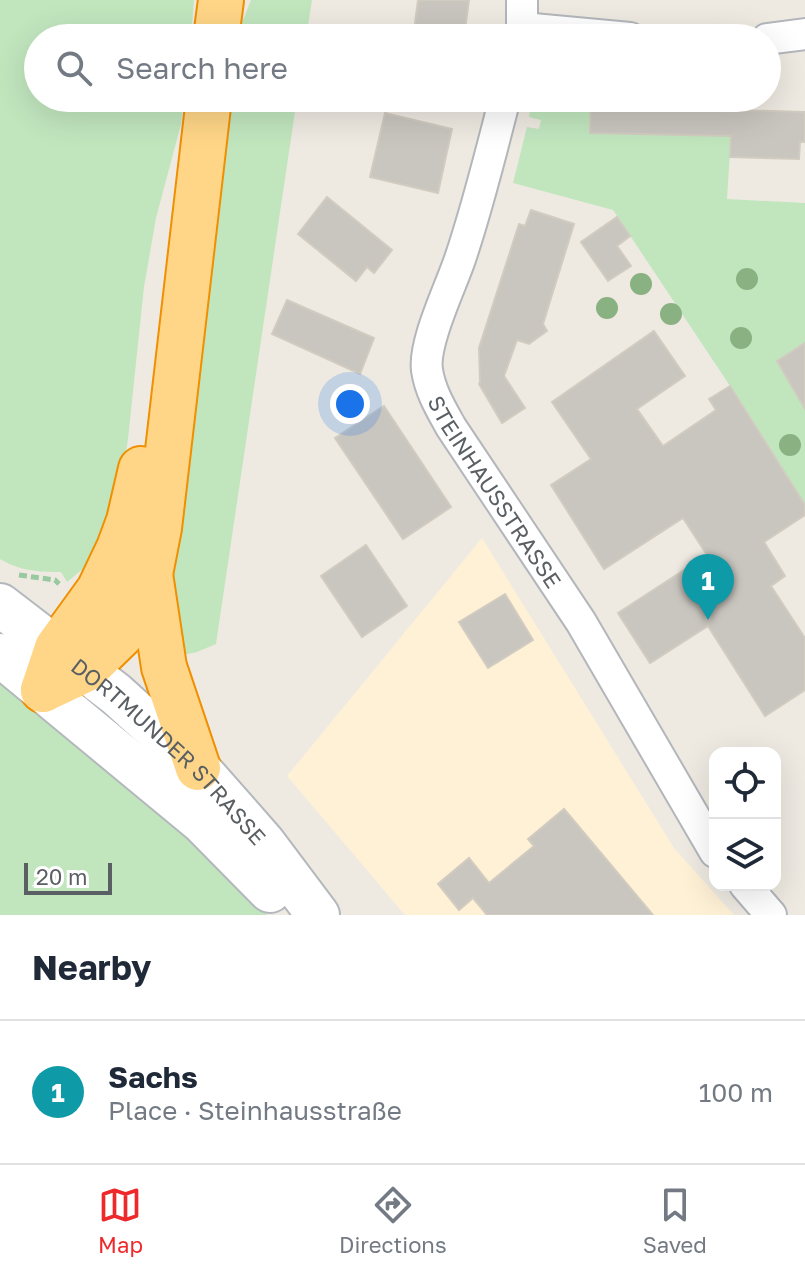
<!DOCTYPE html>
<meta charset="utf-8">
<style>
body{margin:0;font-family:"Golos Text",sans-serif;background:#f6f6f7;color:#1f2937}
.controls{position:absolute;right:24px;bottom:24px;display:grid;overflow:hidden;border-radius:16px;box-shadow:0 8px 32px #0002}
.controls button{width:72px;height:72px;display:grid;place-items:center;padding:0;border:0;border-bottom:2px solid #e0e1e3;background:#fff;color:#1f2937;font:40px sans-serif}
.scale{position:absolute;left:24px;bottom:20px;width:88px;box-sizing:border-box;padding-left:8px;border:4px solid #5a5f63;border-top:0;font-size:22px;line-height:28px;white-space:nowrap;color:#5a5f63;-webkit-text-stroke:6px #fff;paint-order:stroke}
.you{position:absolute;left:350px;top:404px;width:28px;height:28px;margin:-20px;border:6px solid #fff;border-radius:50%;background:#1a73e8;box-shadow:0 0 0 12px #1a73e833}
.badge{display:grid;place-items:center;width:52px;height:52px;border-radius:50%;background:#ed292c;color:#fff;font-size:26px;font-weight:700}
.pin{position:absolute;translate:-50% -66px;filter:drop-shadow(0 2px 4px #0008)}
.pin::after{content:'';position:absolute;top:42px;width:28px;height:24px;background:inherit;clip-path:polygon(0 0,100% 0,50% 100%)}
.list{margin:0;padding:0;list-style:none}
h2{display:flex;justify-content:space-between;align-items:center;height:104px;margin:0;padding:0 32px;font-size:34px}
h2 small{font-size:26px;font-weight:400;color:#747a83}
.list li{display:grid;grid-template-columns:52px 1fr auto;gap:24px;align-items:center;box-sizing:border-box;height:144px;padding:0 32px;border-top:2px solid #e0e1e3}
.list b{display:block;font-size:30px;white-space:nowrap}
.list p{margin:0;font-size:26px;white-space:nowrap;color:#747a83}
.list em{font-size:26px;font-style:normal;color:#747a83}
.icon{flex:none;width:44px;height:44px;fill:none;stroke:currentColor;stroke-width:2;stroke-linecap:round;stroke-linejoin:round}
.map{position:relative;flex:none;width:805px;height:915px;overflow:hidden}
.search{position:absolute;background:#fff;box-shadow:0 8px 32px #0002;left:24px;right:24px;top:24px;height:88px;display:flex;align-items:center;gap:20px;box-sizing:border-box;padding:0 28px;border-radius:44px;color:#747a83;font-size:30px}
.sheet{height:248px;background:#fff}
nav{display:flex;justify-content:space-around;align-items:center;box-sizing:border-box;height:112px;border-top:2px solid #e0e1e3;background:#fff;font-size:22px;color:#747a83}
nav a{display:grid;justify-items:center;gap:4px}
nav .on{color:#ed292c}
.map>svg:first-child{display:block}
.commercial{fill:#fef1d6}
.green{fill:#c1e6be}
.building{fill:#c9c5bf;stroke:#d2cbc0;stroke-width:2}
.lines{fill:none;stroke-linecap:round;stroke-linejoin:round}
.minor-casing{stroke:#b3b6ba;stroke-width:34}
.secondary-casing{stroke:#b4b8bd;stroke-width:46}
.motorway-casing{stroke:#f08f00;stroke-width:48}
.path{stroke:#98c9a1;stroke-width:5;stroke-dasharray:8 4;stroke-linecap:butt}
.minor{stroke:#fff;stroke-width:30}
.secondary{stroke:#fff;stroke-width:42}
.motorway{stroke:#ffd688;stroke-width:44}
.tree{fill:#89b181}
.labels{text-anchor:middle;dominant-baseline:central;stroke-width:6;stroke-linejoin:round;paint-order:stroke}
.street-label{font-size:22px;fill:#5a5f63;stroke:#fff}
</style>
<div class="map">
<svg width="805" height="915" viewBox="0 0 805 915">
<rect width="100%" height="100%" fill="#eeeae2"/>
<!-- commercial -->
<polygon class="commercial" points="482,538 674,848 734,915 405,915 287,776"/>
<!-- green -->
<g class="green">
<path d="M0,0H194L191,38H38V98H184L181,124L156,218L144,287L128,439L119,497L97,551L84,568L67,582L61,572C38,572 20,571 0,559Z"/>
<polygon points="251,0 312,0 306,38 236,38"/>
<polygon points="225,98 297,98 216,644 197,652 183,655 168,590"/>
<polygon points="532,98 591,98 590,133 731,136 727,199 805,203 805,344 777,361 800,400 805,397 805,505 730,386 613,210 513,183 527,127 539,129 541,120 529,117"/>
<polygon points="0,674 207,845 267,915 0,915"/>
</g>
<!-- building -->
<g class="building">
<polygon points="418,0 469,0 464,38 413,38"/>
<polygon points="591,98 731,98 731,110 805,112 805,142 800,142 799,159 730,157 731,136 590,133"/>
<polygon points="385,113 452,129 438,193 370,177"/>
<polygon points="327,197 392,250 374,273 367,267 356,281 298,234"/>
<polygon points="531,210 574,224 543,324 547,331 529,344 517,340 504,376 525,408 502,423 479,384 480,382 479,348 519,224 525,226"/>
<polygon points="617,217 630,236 617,246 631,266 608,281 581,242"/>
<polygon points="287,300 374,338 360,374 272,334"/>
<polygon points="654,331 685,376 637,409 663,446 716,410 709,399 730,386 805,505 805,515 764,542 785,576 771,586 805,638 805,690 765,716 708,626 650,663 618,613 707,555 683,518 604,569 551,485 591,459 552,402"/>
<polygon points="805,343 805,409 777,361"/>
<polygon points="384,406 451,507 403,539 335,438"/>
<polygon points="366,545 407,606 362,637 321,576"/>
<polygon points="505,594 533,640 488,668 459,622"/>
<polygon points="564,809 653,915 487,915 473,898 459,910 438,884 469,858 489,883 534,846 528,839"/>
</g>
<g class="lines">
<defs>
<g id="minor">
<polyline points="522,28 630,38"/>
<polyline points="519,38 522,28 522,0"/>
<polyline points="767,39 805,34"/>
<path id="s1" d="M505,98C491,152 478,206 460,259C451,286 423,343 427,370C430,391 441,409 451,427L581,622L715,852"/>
<polyline points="745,885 771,915"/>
</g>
<g id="secondary">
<path id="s2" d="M0,605L116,694L198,768L264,843L318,915"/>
<polyline points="0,655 202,822 270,891"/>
</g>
<g id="motorway">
<polyline points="216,38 221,0"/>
<polyline points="150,574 164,667 198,768"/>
<polyline points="43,690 85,670 121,635 150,574 159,528 209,98"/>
<polyline points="43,690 57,648 99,590 119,548 129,521 141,469"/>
</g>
</defs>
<!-- minor casing -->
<use href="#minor" class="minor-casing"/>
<!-- secondary casing -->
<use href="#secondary" class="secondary-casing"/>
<!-- motorway casing -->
<use href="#motorway" class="motorway-casing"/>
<!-- path -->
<polyline class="path" points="19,575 55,580 59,584"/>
<!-- minor -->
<use href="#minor" class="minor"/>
<!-- secondary -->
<use href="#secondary" class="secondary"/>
<!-- motorway -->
<use href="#motorway" class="motorway"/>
</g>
<!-- trees -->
<g class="tree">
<circle cx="747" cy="279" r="11"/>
<circle cx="641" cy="284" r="11"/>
<circle cx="607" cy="308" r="11"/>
<circle cx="671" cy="314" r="11"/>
<circle cx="741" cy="338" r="11"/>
<circle cx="790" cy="445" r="11"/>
</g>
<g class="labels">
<!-- street labels -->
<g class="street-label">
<text stroke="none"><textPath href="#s1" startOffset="424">STEINHAUSSTRASSE</textPath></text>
<text stroke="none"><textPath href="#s2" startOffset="224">DORTMUNDER STRASSE</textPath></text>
</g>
</g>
</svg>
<div class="controls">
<button><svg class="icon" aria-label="locate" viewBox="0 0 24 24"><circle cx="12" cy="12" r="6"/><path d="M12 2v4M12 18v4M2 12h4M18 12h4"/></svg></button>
<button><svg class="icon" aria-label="layers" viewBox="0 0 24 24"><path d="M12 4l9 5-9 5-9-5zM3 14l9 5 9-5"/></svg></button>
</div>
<div class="scale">20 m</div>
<div class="you"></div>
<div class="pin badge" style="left:708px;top:620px;background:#0f9aa8">1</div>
<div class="search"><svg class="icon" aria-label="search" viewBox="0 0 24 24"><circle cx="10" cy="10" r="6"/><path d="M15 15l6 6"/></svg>Search here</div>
</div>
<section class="sheet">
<h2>Nearby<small></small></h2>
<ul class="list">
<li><span class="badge" style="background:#0f9aa8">1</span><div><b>Sachs</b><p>Place · Steinhausstraße</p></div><em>100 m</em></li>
</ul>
</section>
<nav>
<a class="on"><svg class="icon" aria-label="map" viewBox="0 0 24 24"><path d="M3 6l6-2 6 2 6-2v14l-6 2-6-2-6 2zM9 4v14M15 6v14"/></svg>Map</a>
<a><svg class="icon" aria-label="directions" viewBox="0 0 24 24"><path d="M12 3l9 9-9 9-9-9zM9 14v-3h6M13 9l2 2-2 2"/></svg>Directions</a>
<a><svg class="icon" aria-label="saved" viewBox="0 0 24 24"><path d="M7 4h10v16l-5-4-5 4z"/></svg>Saved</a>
</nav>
